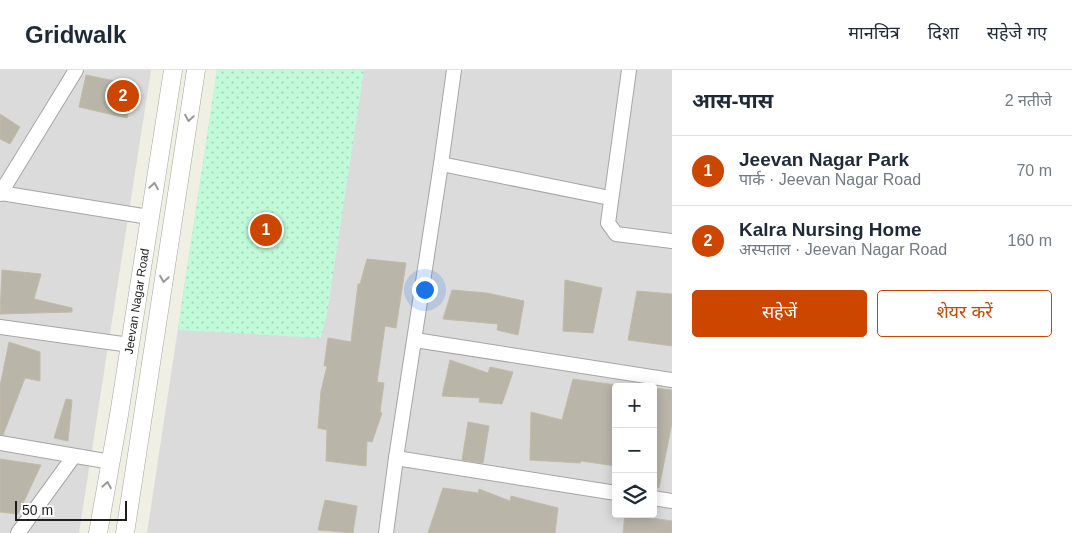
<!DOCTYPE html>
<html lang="hi">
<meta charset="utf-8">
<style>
body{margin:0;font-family:Arial,"Noto Sans Devanagari",sans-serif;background:#f2f2f3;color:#1f2937}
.controls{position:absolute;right:15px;bottom:15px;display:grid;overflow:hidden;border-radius:5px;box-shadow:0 2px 12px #0003}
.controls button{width:45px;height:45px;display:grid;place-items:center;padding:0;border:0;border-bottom:1px solid #e0e1e3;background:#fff;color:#1f2937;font:25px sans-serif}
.scale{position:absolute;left:15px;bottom:12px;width:112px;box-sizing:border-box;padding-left:5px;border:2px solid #1e1e1e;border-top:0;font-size:14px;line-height:18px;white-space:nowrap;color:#1e1e1e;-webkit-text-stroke:4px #fff;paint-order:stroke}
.you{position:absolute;left:424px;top:219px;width:18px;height:18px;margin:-12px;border:4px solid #fff;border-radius:50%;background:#1a73e8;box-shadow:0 0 0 8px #1a73e833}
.badge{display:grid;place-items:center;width:32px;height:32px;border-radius:50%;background:#cc4600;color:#fff;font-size:16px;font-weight:700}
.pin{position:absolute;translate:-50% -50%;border:2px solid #fff;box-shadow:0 1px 5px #0006}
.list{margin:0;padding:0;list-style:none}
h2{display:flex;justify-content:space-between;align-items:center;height:65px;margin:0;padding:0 20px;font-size:21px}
h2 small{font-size:16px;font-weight:400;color:#747a83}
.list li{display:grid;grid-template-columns:32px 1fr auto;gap:15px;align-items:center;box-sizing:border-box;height:70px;padding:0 20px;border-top:1px solid #e0e1e3}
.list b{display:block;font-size:19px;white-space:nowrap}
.list p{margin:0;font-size:16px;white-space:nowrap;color:#747a83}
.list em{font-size:16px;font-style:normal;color:#747a83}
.actions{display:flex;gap:10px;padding:15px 20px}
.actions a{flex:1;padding:11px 0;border:1px solid #cc4600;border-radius:5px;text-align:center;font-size:18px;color:#cc4600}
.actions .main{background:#cc4600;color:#fff}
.icon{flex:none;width:28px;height:28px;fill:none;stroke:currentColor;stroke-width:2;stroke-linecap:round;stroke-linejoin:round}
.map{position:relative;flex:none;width:672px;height:463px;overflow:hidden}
header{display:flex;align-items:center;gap:30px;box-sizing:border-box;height:70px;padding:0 25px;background:#fff;border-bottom:1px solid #e0e1e3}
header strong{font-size:24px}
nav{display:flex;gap:28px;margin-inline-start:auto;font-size:18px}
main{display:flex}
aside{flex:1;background:#fff}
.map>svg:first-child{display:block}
.residential{fill:#dcdbdb;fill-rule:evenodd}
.park{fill:url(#park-dots)}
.building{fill:#b9b5a9;stroke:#c1bba6}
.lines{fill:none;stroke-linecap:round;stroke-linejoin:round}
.minor-casing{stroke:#a5a5a5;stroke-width:16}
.tertiary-casing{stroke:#a5a5a5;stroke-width:19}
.minor{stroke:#fff;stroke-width:14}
.tertiary{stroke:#fff;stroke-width:18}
.oneway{stroke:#9a9a9a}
.labels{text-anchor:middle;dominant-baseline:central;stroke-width:5;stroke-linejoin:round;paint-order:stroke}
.street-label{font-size:12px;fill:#1e1e1e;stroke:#fff}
</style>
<header>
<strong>Gridwalk</strong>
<nav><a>मानचित्र</a><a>दिशा</a><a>सहेजे गए</a></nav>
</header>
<main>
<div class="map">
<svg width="672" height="463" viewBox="0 0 672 463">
<defs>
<pattern id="park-dots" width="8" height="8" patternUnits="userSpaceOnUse" patternTransform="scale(1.25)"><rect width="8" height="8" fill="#c0fad9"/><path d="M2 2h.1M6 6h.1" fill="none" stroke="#a5d6ba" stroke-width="1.8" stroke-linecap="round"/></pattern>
</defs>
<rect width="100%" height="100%" fill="#efefe4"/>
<!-- residential -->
<g class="residential">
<polygon points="0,0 151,0 79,463 0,463"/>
<path d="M217,0H672V463H147ZM616,317H653V444H616Z"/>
</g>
<!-- park -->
<polygon class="park" points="217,0 364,0 327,244 321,268 178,260"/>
<!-- building -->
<g class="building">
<polygon points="86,5 134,15 127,48 79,37"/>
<polygon points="0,44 20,57 10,74 0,69"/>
<polygon points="367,189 406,193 396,258 385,256 377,312 384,313 380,342 382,343 372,372 367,371 366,396 326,391 327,360 318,358 321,321 327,296 324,296 328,268 351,272 358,214 360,214"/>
<polygon points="2,200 41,204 34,229 72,238 72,242 0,244"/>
<polygon points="565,210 602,218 593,263 563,261"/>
<polygon points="452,220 487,223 524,231 518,265 497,260 498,254 443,249"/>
<polygon points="637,221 672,224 672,276 628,270"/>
<polygon points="9,272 40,282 40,311 25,308 3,365 0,364 0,316"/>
<polygon points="450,290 488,303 490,297 513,302 502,334 479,332 480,328 442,326"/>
<polygon points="573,309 616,315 616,396 581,391 580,393 530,390 531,342 562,350"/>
<polygon points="653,318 672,320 672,353 659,418 653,417"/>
<polygon points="66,329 72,330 68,371 54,368"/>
<polygon points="468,352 489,356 483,393 462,390"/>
<polygon points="0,389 41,395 18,444 0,442"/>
<polygon points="443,418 478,423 479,419 510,431 511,426 558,438 555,463 428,463"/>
<polygon points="325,430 357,436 353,463 318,460"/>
<polygon points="625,444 672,451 672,463 623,463"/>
</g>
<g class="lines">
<defs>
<g id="minor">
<polyline points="454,0 441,94 610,128"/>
<polyline points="629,0 608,153 616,164 672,171"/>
<polyline points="0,123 149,147"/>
<polyline points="0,124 76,0"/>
<polyline points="0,257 130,275"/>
<polyline points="415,270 672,310"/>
<polyline points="0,373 111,392"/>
<polyline points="396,388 441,94"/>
<polyline points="653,428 672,431"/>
<polyline points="18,463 74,386"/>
<polyline points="386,463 396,388 616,423"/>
</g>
<g id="tertiary">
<path id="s1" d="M98,463L119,345L173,0"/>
<polyline points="125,463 196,0"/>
</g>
</defs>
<!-- minor casing -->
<use href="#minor" class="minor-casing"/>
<!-- tertiary casing -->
<use href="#tertiary" class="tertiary-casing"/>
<!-- minor -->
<use href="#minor" class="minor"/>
<!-- tertiary -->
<use href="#tertiary" class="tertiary"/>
</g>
<!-- one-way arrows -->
<defs><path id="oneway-chevron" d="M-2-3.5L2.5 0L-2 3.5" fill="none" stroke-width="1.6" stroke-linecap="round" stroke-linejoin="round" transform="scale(1.25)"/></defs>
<g class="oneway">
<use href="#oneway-chevron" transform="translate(189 48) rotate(99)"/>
<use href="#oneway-chevron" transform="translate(154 116) rotate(-81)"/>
<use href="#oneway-chevron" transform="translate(164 209) rotate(99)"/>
<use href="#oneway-chevron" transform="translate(107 415) rotate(-80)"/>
</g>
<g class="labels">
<!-- street labels -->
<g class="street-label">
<text stroke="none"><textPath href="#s1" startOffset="235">Jeevan Nagar Road</textPath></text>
</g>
</g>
</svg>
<div class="controls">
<button>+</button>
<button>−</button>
<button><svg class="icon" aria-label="layers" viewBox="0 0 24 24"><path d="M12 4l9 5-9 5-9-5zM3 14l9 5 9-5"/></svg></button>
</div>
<div class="scale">50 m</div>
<div class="you"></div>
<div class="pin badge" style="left:266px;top:160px">1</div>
<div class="pin badge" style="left:123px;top:26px">2</div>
</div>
<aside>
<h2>आस-पास<small>2 नतीजे</small></h2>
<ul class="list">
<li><span class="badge">1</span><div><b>Jeevan Nagar Park</b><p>पार्क · Jeevan Nagar Road</p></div><em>70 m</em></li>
<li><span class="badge">2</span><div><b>Kalra Nursing Home</b><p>अस्पताल · Jeevan Nagar Road</p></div><em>160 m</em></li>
</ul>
<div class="actions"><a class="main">सहेजें</a><a>शेयर करें</a></div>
</aside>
</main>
